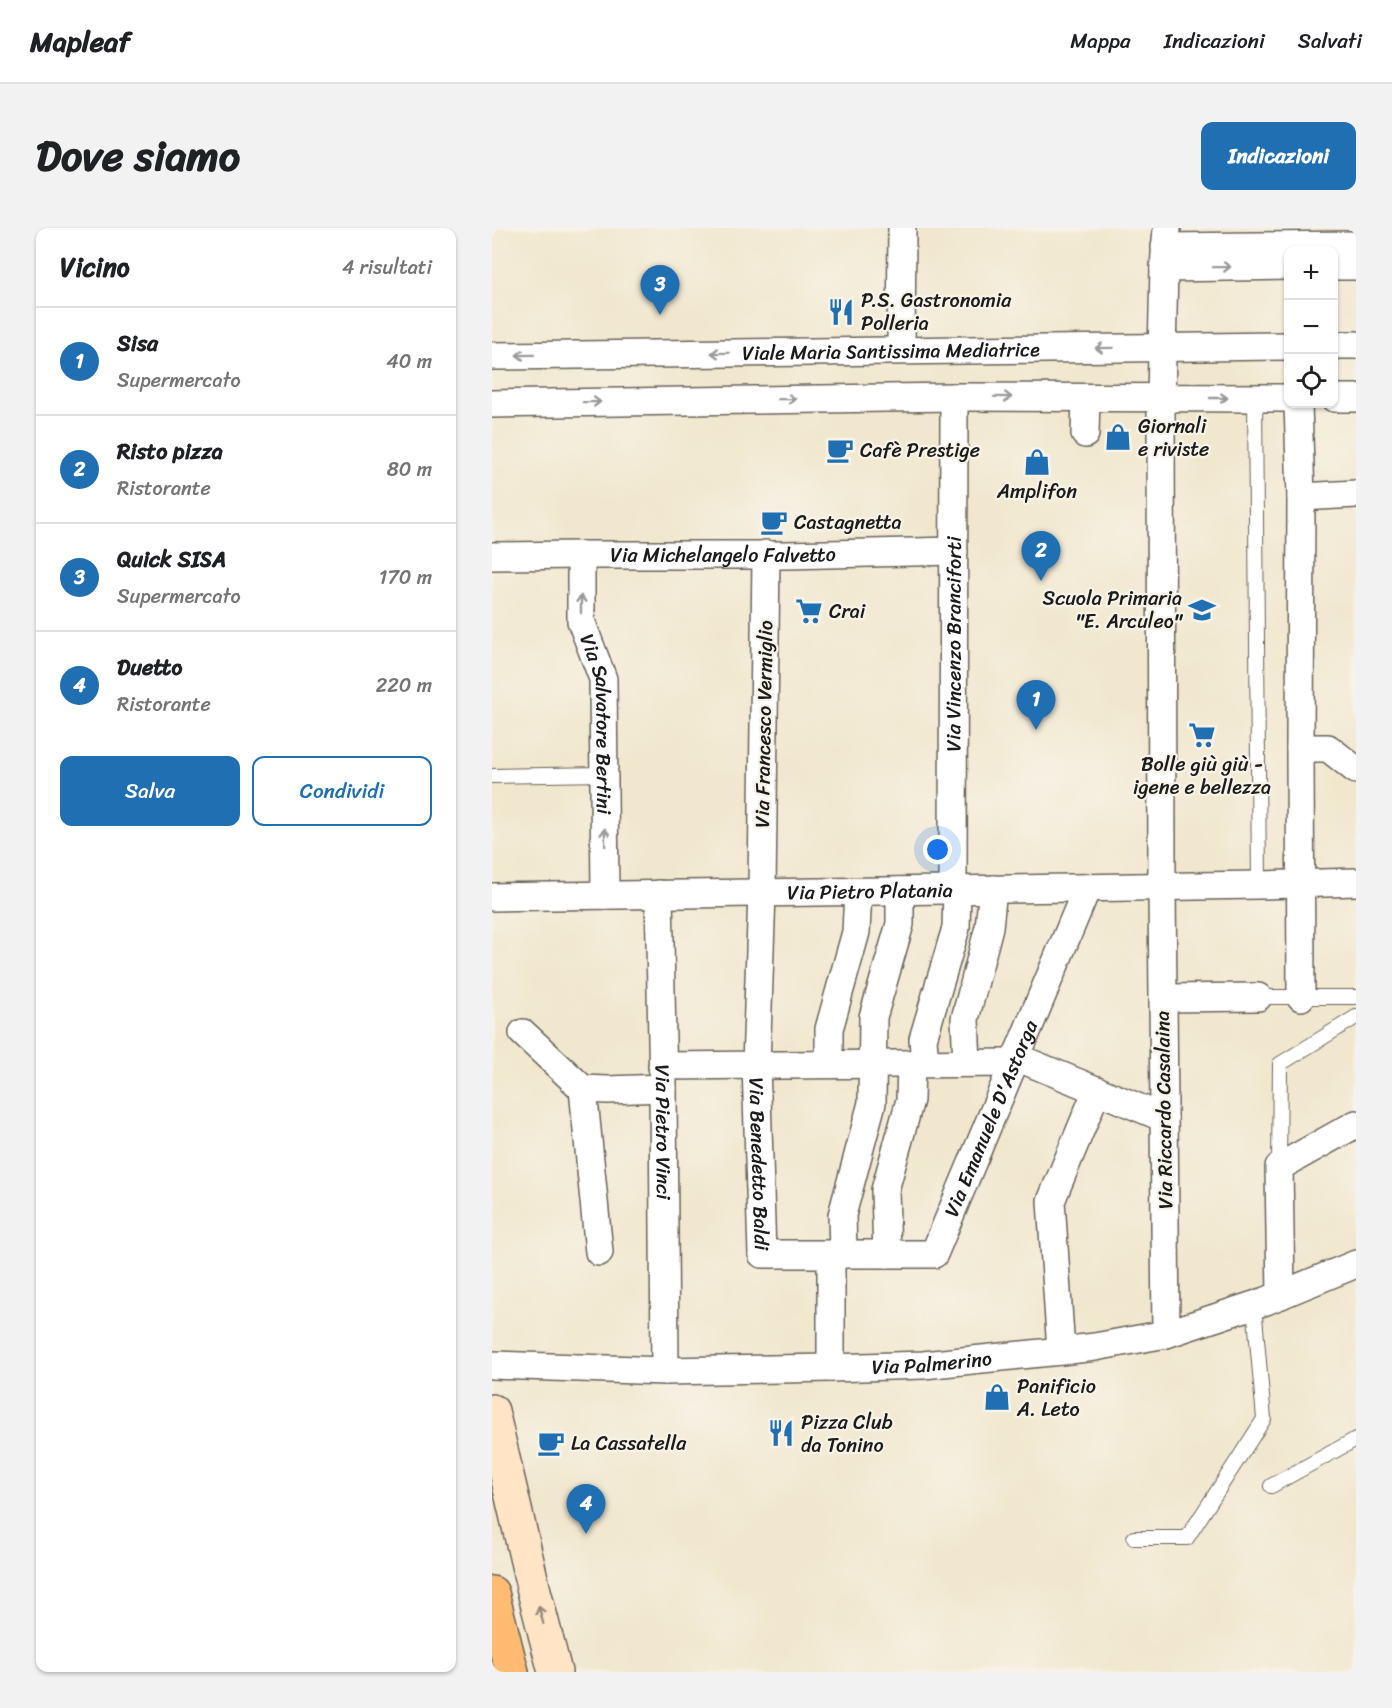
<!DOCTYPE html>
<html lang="it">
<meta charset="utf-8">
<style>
body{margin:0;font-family:Sriracha,sans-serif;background:#f2f2f2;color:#202124}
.controls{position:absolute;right:18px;top:18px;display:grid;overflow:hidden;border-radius:12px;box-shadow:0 2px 4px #0004}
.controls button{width:54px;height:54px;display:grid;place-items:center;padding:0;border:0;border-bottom:2px solid #e0e0e0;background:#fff;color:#202124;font:30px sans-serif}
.you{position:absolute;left:446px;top:622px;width:21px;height:21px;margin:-15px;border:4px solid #fff;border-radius:50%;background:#1a73e8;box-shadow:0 0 0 9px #1a73e833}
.badge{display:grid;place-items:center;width:39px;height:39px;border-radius:50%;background:#1f6fb2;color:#fff;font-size:20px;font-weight:700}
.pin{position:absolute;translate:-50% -50px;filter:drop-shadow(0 2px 3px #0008)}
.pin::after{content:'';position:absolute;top:32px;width:21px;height:18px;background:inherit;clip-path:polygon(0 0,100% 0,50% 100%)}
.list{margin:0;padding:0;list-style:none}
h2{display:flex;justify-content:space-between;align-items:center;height:78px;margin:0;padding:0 24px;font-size:26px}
h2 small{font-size:20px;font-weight:400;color:#757577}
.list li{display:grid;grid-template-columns:39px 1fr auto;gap:18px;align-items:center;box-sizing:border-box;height:108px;padding:0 24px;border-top:2px solid #e0e0e0}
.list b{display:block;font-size:22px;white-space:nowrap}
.list p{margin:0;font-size:20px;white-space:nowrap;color:#757577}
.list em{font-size:20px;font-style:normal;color:#757577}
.actions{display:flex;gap:12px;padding:18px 24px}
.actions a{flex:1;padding:14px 0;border:2px solid #1f6fb2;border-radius:12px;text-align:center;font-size:21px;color:#1f6fb2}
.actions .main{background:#1f6fb2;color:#fff}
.icon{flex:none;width:33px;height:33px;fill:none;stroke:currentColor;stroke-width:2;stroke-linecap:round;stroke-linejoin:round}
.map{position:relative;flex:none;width:864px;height:1444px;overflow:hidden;border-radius:12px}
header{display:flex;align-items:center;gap:36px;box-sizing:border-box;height:84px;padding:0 30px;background:#fff;border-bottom:2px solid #e0e0e0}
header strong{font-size:28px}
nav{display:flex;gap:33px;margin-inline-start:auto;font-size:21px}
.intro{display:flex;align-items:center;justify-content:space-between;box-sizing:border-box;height:144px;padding:0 36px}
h1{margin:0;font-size:42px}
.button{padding:15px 27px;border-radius:12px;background:#1f6fb2;color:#fff;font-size:21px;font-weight:700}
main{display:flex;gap:36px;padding:0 36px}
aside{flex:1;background:#fff;border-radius:12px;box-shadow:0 2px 4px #0004}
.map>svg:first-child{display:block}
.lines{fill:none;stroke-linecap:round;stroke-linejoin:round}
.lane-casing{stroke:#67635a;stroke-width:16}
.street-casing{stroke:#67635a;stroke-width:30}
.secondary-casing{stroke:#67635a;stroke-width:36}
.primary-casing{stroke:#67635a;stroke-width:36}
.lane{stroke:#fff;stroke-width:14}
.street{stroke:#fff;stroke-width:27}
.secondary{stroke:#ffe4c6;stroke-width:33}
.primary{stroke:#febb71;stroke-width:33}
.oneway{stroke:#999}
.oneway2{stroke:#998a7a}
.labels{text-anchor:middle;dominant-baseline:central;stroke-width:4.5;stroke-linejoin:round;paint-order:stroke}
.poi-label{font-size:20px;fill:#1c1c1c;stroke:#f7f3e8;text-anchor:start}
.street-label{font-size:20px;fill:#1c1c1c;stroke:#f7f3e8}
</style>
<header>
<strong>Mapleaf</strong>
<nav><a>Mappa</a><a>Indicazioni</a><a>Salvati</a></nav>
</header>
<div class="intro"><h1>Dove siamo</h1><a class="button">Indicazioni</a></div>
<main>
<aside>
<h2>Vicino<small>4 risultati</small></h2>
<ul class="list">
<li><span class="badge">1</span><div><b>Sisa</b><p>Supermercato</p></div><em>40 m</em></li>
<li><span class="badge">2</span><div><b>Risto pizza</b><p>Ristorante</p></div><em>80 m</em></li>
<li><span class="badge">3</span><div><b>Quick SISA</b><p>Supermercato</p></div><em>170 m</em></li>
<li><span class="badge">4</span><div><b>Duetto</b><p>Ristorante</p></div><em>220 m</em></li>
</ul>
<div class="actions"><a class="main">Salva</a><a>Condividi</a></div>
</aside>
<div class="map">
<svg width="864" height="1444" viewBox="0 0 864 1444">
<rect width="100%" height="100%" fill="#f7f3e8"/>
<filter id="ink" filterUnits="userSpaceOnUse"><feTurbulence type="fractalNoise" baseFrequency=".0167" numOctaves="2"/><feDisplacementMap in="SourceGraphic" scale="12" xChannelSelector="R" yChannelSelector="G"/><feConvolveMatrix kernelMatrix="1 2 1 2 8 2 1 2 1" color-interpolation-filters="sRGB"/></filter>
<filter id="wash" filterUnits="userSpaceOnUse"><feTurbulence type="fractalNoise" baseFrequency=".008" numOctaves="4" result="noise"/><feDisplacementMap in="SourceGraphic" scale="24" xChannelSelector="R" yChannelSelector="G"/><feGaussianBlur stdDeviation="1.35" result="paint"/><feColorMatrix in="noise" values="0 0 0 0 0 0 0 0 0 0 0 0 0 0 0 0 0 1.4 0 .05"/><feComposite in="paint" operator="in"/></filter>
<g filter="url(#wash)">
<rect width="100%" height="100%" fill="#f1e7ce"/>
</g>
<g filter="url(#ink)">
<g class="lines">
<defs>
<g id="lane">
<polyline points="763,170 767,657"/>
<polyline points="0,548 112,546"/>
<polyline points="766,769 864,769"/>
<polyline points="787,939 788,836 864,789"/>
<polyline points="779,1258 864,1211"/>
<polyline points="642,1310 695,1310 772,1191 762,1077"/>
</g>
<g id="street">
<polyline points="673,19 864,17"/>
<polyline points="842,38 864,38"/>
<polyline points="672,40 796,38"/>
<polyline points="842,117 864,117"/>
<polyline points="409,122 410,0"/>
<path id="s1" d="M0,128L796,118"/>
<polyline points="842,170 864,170"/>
<polyline points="0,176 462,169 796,170"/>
<polyline points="806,176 809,269 808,520"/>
<polyline points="593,206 594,170"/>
<polyline points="809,269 864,266"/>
<path id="s2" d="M274,326L270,665L264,837L270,1026H339V1140"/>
<path id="s3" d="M89,327V393L111,451L113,667"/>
<path id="s4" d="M0,328L89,327H294L462,323"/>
<path id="s5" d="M461,662L462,169"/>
<path id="s6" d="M167,666L171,860L173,1143"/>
<path id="s7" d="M0,669L767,657L864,654"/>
<polyline points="809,769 808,520 836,520 864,542"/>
<polyline points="671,770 766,769"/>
<polyline points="31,805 91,861 116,862 171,860"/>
<polyline points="524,829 672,890"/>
<polyline points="433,835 431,811 464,700 465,662"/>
<polyline points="475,835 473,791 497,699 501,661"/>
<polyline points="337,836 337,801 364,704 366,664"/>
<polyline points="170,838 521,835"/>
<polyline points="91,861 107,1024"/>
<path id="s8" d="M339,1026H442L595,660"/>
<polyline points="351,1026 350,987 380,875 381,789 408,696 408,663"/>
<polyline points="395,1026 393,962 418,872 419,836"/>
<polyline points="789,1067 787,939 864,896"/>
<polyline points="674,1106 670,659 669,170 672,40 675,0"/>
<polyline points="569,1123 559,973 605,862"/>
<path id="s9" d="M0,1137L173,1143L339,1140L431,1137L569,1123L603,1119L674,1106L774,1073L864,1036"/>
</g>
<polyline id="secondary" points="0,1183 42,1363 63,1444"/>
<polyline id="primary" points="0,1365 20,1444"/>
</defs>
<!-- lane casing -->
<use href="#lane" class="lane-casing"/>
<!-- street casing -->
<use href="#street" class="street-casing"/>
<!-- secondary casing -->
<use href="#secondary" class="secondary-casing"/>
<!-- primary casing -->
<use href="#primary" class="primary-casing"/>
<!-- lane -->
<use href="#lane" class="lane"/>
<!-- street -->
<use href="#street" class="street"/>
<!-- secondary -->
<use href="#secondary" class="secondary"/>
<!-- primary -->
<use href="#primary" class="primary"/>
</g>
<!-- one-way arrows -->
<defs><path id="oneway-shaft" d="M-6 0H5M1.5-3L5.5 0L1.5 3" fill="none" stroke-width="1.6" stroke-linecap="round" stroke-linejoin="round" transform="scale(1.5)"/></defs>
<g class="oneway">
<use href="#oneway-shaft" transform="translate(730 39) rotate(-1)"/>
<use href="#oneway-shaft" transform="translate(612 120) rotate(179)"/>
<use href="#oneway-shaft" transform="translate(228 125) rotate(179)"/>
<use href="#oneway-shaft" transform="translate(33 127) rotate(179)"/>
<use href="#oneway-shaft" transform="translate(511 169) rotate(1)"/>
<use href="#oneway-shaft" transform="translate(727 170)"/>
<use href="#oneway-shaft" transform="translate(295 171) rotate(-1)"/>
<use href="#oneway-shaft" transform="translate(100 174) rotate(-1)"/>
<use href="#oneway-shaft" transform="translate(89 376) rotate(-90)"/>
<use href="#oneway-shaft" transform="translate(113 609) rotate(-91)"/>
</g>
<use class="oneway2" href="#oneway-shaft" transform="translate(49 1387) rotate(-105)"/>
</g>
<!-- icons -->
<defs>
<symbol id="restaurant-bare" viewBox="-9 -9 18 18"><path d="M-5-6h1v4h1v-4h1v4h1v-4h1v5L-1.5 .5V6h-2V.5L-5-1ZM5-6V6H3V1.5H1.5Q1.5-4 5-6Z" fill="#1f6fb2" stroke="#f7f3e8" stroke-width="2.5" paint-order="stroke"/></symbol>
<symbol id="shop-bare" viewBox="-9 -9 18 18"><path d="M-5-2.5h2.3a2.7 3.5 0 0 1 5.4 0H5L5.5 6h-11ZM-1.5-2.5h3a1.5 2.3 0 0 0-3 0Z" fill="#1f6fb2" stroke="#f7f3e8" stroke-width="2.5" paint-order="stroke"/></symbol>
<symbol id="cafe-bare" viewBox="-9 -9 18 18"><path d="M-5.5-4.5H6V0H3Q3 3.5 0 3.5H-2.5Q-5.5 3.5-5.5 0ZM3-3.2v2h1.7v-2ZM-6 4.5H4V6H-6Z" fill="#1f6fb2" stroke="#f7f3e8" stroke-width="2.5" paint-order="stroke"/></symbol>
<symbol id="school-bare" viewBox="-9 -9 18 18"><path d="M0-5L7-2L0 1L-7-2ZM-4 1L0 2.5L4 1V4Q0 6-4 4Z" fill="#1f6fb2" stroke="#f7f3e8" stroke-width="2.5" paint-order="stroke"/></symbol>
<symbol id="supermarket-bare" viewBox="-9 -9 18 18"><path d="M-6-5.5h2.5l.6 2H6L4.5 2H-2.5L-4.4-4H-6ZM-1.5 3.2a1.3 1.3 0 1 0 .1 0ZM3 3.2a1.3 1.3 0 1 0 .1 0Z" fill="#1f6fb2" stroke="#f7f3e8" stroke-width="2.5" paint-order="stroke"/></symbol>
</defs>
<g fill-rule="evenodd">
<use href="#restaurant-bare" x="330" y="65" width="38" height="38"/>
<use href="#shop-bare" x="607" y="190" width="38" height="38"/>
<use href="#cafe-bare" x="329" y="203" width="38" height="38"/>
<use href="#shop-bare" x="526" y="215" width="38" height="38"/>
<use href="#cafe-bare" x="263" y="275" width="38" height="38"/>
<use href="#school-bare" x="691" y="363" width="38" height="38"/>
<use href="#supermarket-bare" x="298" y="364" width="38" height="38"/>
<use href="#supermarket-bare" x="691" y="488" width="38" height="38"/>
<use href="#shop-bare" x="486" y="1150" width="38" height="38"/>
<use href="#restaurant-bare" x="270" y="1186" width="38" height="38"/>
<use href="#cafe-bare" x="40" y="1196" width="38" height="38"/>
</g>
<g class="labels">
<!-- poi labels -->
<g class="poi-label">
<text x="369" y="72">P.S. Gastronomia<tspan x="369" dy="23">Polleria</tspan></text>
<text x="646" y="198">Giornali<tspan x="646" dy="23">e riviste</tspan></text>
<text x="368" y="222">Cafè Prestige</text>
<text x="545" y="263" text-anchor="middle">Amplifon</text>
<text x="302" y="294">Castagnetta</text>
<text x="690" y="370" text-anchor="end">Scuola Primaria<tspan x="690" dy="23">"E. Arculeo"</tspan></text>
<text x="337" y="383">Crai</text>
<text x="710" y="536" text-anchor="middle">Bolle giù giù -<tspan x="710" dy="23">igene e bellezza</tspan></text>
<text x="525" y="1158">Panificio<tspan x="525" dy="23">A. Leto</tspan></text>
<text x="309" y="1194">Pizza Club<tspan x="309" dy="23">da Tonino</tspan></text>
<text x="79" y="1215">La Cassatella</text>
</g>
<!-- street labels -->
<g class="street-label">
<text stroke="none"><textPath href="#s1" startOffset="399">Viale Maria Santissima Mediatrice</textPath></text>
<text stroke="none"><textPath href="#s4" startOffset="231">Via Michelangelo Falvetto</textPath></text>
<text stroke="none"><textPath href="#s5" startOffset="246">Via Vincenzo Branciforti</textPath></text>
<text transform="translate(272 496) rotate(-89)">Via Francesco Vermiglio</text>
<text stroke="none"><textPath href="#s3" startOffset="172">Via Salvatore Bertini</textPath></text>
<text stroke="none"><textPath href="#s7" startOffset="378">Via Pietro Platania</textPath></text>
<text transform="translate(672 882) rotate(-91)">Via Riccardo Casalaina</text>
<text stroke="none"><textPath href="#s8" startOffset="250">Via Emanuele D'Astorga</textPath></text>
<text stroke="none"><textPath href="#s6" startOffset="238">Via Pietro Vinci</textPath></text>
<text stroke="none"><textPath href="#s2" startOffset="610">Via Benedetto Baldi</textPath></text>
<text stroke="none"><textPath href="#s9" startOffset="440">Via Palmerino</textPath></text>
</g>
</g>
</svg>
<div class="controls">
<button>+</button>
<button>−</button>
<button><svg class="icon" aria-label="locate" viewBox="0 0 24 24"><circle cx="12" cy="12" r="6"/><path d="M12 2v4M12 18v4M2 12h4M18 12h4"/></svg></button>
</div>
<div class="you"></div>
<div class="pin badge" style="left:544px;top:502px">1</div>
<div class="pin badge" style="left:549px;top:353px">2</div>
<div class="pin badge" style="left:168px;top:87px">3</div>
<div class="pin badge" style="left:94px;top:1306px">4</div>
</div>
</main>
